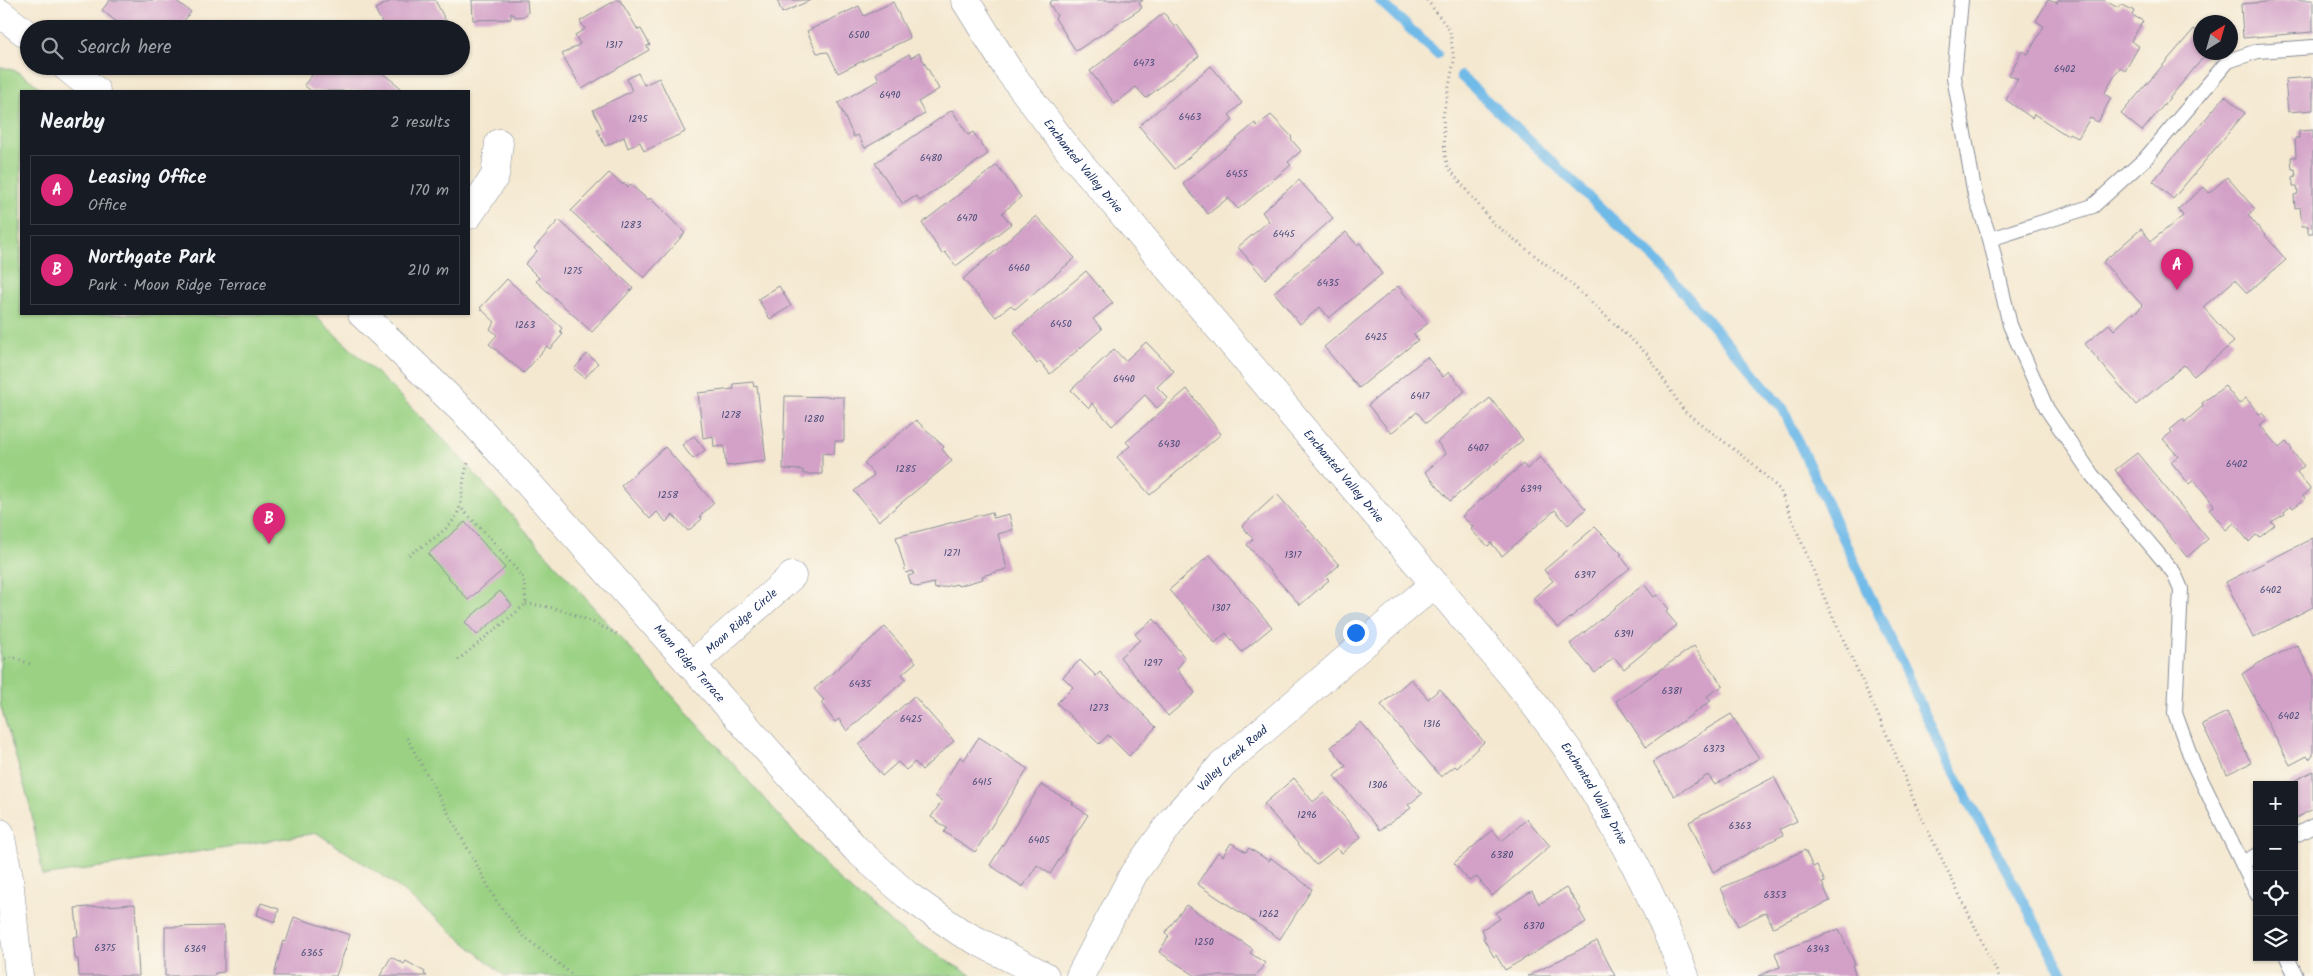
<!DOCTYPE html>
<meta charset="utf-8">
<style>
body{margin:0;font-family:Kalam,sans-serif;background:#242831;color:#f1f3f6}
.controls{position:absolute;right:15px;bottom:15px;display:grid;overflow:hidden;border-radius:0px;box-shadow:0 1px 4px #0004}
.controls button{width:45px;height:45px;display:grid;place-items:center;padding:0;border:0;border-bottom:1px solid #363941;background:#171b24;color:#f1f3f6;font:25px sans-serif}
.compass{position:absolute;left:2193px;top:15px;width:45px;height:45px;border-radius:50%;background:#171b24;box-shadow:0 1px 4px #0004;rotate:37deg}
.you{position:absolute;left:1355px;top:632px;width:18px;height:18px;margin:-12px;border:4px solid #fff;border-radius:50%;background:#1a73e8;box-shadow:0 0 0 8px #1a73e833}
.badge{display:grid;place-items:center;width:32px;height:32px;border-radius:50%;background:#db2777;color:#fff;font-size:16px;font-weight:700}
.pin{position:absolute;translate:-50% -41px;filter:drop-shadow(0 1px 2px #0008)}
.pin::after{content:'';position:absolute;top:26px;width:18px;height:15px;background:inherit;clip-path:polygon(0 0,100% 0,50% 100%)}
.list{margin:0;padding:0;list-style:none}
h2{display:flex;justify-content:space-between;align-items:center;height:65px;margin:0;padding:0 20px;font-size:21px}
h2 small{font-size:16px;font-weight:400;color:#9ea1a6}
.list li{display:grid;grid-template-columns:32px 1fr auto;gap:15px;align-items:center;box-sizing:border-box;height:70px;margin:0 10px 10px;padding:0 10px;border:1px solid #363941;border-radius:0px}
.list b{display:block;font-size:19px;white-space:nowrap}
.list p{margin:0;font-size:16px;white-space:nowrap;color:#9ea1a6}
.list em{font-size:16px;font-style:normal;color:#9ea1a6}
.icon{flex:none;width:28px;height:28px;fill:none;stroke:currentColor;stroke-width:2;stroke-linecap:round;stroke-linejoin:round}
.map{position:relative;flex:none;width:2313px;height:976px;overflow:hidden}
.search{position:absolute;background:#171b24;box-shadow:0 1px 4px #0004;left:20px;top:20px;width:450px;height:55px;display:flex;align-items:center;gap:12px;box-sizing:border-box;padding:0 18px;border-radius:28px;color:#9ea1a6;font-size:19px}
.panel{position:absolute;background:#171b24;box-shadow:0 1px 4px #0004;left:20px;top:90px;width:450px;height:225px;border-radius:0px}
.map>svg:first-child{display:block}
.green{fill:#9ad183;stroke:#5a8070}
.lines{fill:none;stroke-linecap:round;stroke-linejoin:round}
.stream{stroke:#6fbae8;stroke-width:10}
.building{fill:#d3a1c8}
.lane-casing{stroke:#888c97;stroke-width:16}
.street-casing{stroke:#888c97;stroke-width:29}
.path{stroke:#888c97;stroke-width:3;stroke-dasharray:1 4;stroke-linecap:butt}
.lane{stroke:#fff;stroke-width:14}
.street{stroke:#fff;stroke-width:28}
.labels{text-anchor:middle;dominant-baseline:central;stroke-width:4;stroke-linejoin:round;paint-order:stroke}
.number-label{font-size:10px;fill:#494c78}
.street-label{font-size:12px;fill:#1b2f5e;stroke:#fbf7ec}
</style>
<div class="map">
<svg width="2313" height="976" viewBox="0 0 2313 976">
<rect width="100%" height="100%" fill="#fbf7ec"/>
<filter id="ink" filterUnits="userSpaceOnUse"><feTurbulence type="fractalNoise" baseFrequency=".02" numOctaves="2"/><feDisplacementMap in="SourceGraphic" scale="10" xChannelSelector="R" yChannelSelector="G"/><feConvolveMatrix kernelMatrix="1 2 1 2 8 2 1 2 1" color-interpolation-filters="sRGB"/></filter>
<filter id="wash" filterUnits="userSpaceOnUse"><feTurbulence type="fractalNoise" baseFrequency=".0096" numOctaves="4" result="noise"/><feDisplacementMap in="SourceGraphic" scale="20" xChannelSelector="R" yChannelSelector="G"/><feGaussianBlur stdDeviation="1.12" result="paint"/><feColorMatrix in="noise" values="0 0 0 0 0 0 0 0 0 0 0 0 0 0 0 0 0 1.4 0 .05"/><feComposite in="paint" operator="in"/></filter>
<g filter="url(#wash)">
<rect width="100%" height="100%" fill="#f4e8d0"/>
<!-- green -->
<path class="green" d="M0,67C19,69 30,80 44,91H21V314H313L383,379L448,444L801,840C816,855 830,872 846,886C885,921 928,951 973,976H505L392,882L317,833L43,876L30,805L0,704Z"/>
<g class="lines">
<!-- stream -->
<g class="stream">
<polyline points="1379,0 1437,54"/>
<polyline points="1461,76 1657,261 1783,409 1947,761 2064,976"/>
</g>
</g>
<g id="blocks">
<!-- building -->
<g class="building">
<polygon points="110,0 175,0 191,12 180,26 184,29 125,29 102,10"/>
<polygon points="393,0 435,0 450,29 385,29 375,9"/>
<polygon points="472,0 527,0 528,13 524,16 516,17 511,13 511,19 473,20"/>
<polygon points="616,0 620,0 638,30 641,29 650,45 647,46 649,50 582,89 562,54 580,44 575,35 585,29 580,21"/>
<polygon points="777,0 811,0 782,13"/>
<polygon points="1053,0 1143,0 1139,3 1142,8 1076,51 1055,18 1057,16 1049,3"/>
<polygon points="2048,0 2057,3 2059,0 2104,0 2118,8 2121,4 2134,11 2132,15 2143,21 2131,41 2139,46 2125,71 2120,67 2104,94 2111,98 2098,122 2090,118 2078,138 2069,133 2068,136 2034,114 2032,118 2006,100 2018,79 2009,75 2022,51 2028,54 2044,26 2036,21"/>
<polygon points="2291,0 2313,0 2313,32 2243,38 2241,4"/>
<polygon points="893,2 910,38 838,73 828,52 817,53 807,31 859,6 864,16"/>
<polygon points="1164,13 1175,27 1177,25 1199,56 1146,98 1136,87 1115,104 1090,71"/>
<polygon points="2194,29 2200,34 2200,52 2208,52 2142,131 2121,114"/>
<polygon points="919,53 939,89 918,102 925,114 865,148 858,135 854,137 838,103 879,80 876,73 909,54 911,58"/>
<polygon points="319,66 380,66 383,69 381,72 400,87 397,91 311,91 304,85"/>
<polygon points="424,66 436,66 427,71"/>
<polygon points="1211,66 1242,103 1229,115 1233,120 1175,169 1139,126"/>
<polygon points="638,73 644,85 659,78 685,132 644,151 640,142 628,148 624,137 605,146 597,129 602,128 593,110 632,91 627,79"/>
<polygon points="2313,77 2313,110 2288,112 2285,79"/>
<polygon points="2225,96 2245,113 2173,199 2153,181"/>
<polygon points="952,110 968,135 973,132 988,154 920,201 916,196 903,204 875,163"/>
<polygon points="1271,115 1292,137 1291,139 1301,151 1288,162 1291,165 1238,209 1228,198 1208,214 1183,184 1255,123 1257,126"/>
<polygon points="2313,130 2313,233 2308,233 2308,226 2302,226 2300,207 2295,208 2294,195 2298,194 2297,186 2293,186 2293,177 2296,176 2295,169 2292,169 2291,157 2296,157 2295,138 2299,138 2299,131"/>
<polygon points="997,165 1021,197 1002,213 1011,224 956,266 945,252 942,254 922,223"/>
<polygon points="609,173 623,185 624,183 628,187 630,184 648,200 650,198 685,233 644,278 571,211"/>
<polygon points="2227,177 2255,209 2248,215 2286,260 2247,293 2235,280 2203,307 2234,342 2194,376 2184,365 2136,405 2085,344 2109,324 2114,330 2132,313 2133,314 2143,306 2103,262 2141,229 2151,241 2183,216 2178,209 2204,187 2209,193"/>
<polygon points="1299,180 1333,218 1265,279 1238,247 1269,221 1262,212"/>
<polygon points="1036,216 1075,258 1015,309 1011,305 996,317 963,279"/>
<polygon points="559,220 633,288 592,332 536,281 539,278 525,264 537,251 534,248"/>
<polygon points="1346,232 1357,245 1360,243 1382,274 1329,318 1320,307 1300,324 1274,292"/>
<polygon points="1086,271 1113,303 1093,319 1102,329 1050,374 1040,361 1037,364 1014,332"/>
<polygon points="507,279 562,328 560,331 563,334 550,349 547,346 524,373 489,344 497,335 490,329 495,322 480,308"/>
<polygon points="779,286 791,306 770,319 758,299"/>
<polygon points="1398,286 1428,323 1414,334 1418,340 1359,388 1324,347"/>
<polygon points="1146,342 1174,371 1157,387 1168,398 1157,408 1145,395 1112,426 1092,403 1089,408 1071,390 1114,349 1125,361"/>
<polygon points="587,354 598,363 585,378 574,369"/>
<polygon points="1427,357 1443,377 1449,372 1465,391 1426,423 1417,412 1391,433 1368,405"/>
<polygon points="753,382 754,387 757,386 766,461 726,466 724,446 714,447 713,436 703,438 698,393 734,389 733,384"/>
<polygon points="2225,386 2239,404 2246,398 2259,414 2262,413 2267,419 2260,425 2279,448 2286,442 2292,449 2291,450 2304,466 2297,472 2311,489 2303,496 2305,499 2293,508 2291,506 2284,512 2285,514 2271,522 2275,525 2260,537 2256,535 2249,542 2234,523 2226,530 2209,509 2214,505 2194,480 2189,484 2171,462 2178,456 2163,439 2172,432 2170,430 2183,419 2185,422 2203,406 2202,403"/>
<polygon points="1187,389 1221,434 1150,495 1117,457 1130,446 1126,442"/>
<polygon points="785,396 844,397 844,441 835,441 834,454 822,453 822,474 803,474 803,470 783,469"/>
<polygon points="1490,398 1523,440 1450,501 1425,472 1446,454 1437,442"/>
<polygon points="916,420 944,447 942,449 952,461 879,521 854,491 874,475 864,463"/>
<polygon points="694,436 705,450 693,459 682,445"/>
<polygon points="665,447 714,503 700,516 702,519 688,531 673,515 666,522 657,512 650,519 621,486"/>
<polygon points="2137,453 2208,539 2187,557 2115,470"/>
<polygon points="1540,457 1586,509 1568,525 1555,510 1502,556 1491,543 1488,546 1477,536 1471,529 1473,527 1462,516 1523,464 1527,469"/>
<polygon points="1277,494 1339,565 1326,577 1329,580 1300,605 1247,545 1253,539 1242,526"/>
<polygon points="992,512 993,518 1009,514 1013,530 998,534 1007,569 982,576 983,579 958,586 957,584 935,589 934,583 917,587 911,584 908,576 914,574 913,571 906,573 896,537"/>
<polygon points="465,522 505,568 468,600 428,554"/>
<polygon points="1595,527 1622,554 1620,555 1630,568 1558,628 1533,598 1553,581 1544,570"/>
<polygon points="2313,538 2313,607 2253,638 2226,582"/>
<polygon points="1210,555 1272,627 1242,652 1226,633 1215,643 1169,590"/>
<polygon points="1644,584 1654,597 1657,595 1669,609 1666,612 1677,625 1624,669 1614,657 1595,673 1570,644"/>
<polygon points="500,591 512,605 477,635 465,622"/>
<polygon points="1154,619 1185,658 1177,669 1195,693 1168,716 1120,657 1140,640 1135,634"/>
<polygon points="885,627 916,662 902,674 906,679 847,731 839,719 835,722 821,703 824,700 814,689"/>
<polygon points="2297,645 2313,675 2313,756 2309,759 2307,756 2290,765 2242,674 2259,663"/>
<polygon points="1694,646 1723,686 1707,696 1711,701 1646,747 1616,701"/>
<polygon points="1080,660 1096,676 1100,672 1156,727 1129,756 1108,735 1099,744 1057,703 1073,687 1063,677"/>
<polygon points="1411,679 1428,699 1440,689 1484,742 1457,768 1455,766 1441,777 1381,705"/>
<polygon points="914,696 954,741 922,770 915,762 906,770 898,762 882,776 859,745"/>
<polygon points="2227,712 2251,763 2227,774 2202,724"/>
<polygon points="1731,714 1759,758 1715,785 1708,775 1674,796 1653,762"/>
<polygon points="1361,722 1422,794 1408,805 1411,808 1380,830 1334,776 1346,766 1331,747"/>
<polygon points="979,737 1028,769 975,852 944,832 947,828 931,817 942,801 935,796 960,757 964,760"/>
<polygon points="2313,771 2313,809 2294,819 2294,785 2286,785"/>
<polygon points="1774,777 1797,821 1780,829 1783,835 1713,872 1689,822"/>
<polygon points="1294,778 1313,802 1324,793 1361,837 1342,853 1337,848 1316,865 1264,804"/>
<polygon points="1041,785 1074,803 1072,804 1088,815 1050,874 1037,865 1023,887 990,865"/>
<polygon points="1527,819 1550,846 1492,896 1477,877 1469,881 1454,863 1493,830 1502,841"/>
<polygon points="1231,843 1246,852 1249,848 1269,861 1271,858 1312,889 1280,939 1197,884 1218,852 1223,856"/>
<polygon points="1805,850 1813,867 1817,865 1825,882 1822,883 1830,901 1773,927 1766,912 1738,926 1721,888"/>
<polygon points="1566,888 1581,909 1579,910 1586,922 1505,970 1496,955 1494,957 1483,938 1485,937 1482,929 1500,919 1496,913 1532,891 1539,904"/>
<polygon points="261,903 279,909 275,922 257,915"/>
<polygon points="135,904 139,976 79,976 78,959 75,959 73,937 78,936 75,908"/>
<polygon points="1186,905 1253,949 1250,953 1265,963 1256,976 1196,976 1159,952 1169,936 1165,933"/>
<polygon points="294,917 350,935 336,976 274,976 283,941 286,942"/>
<polygon points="224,926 224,972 215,973 214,976 165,976 165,927"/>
<polygon points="1839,929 1855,964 1852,965 1856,976 1758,976 1780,967 1775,953"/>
<polygon points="1597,941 1615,976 1528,976"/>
<polygon points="391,957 404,964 406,961 425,972 424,974 427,976 380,976"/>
</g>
</g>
</g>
<g filter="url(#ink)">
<use href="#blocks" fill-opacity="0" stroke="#888c97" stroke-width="1"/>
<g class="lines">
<defs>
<g id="lane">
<polyline points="1961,0 1954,77 1975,195 1990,239 2010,325 2047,409 2092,475 2174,573 2181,589 2175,713 2193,763 2257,894"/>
<polyline points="1990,239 2093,206 2145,159 2228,61 2258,51 2313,47"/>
<polyline points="2294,836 2313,826"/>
<polyline points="2242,863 2257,855"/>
<polyline points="2287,957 2296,976"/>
</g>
<g id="street">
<path id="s1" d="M965,0L1009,71L1068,149L1514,678C1534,704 1555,730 1573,757C1618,827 1655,899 1685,976"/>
<polyline points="0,13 29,36"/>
<polyline points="65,66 96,91"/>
<polyline points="469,215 495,176 499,143"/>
<path id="s2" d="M362,314L467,415L856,849L907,895L960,932L1045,976"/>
<path id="s3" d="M692,665L792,576"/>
<polyline points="0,833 9,878 19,976"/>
<path id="s4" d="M1080,976L1134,873L1174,818L1219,768L1434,584"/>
</g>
</defs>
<!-- lane casing -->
<use href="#lane" class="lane-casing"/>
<!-- street casing -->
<use href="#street" class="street-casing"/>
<!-- path -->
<g class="path">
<polyline points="1427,0 1450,31 1454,61 1443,116 1445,155 1448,167 1493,223 1569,282 1647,354 1684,411 1752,463 1780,490 1828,606 1893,748 1916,806 1999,976"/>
<path d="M409,555C428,541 458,528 461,501C463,488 463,477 468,463"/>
<path d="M526,604C561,606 589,620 619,635"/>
<polyline points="0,659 16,658 32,665"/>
<polyline points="458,660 526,604 524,579 493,541 460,507"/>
<polyline points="407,738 497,902 522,935 574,976"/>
</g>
<!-- lane -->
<use href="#lane" class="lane"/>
<!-- street -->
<use href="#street" class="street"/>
</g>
</g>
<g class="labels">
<!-- number labels -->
<g class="number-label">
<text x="859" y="35">6500</text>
<text x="614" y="45">1317</text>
<text x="1144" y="63">6473</text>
<text x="2065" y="69">6402</text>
<text x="890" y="95">6490</text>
<text x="1190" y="117">6463</text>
<text x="638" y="119">1295</text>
<text x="931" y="158">6480</text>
<text x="1237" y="174">6455</text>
<text x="967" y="218">6470</text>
<text x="631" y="225">1283</text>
<text x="1284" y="234">6445</text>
<text x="1019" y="268">6460</text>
<text x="573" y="271">1275</text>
<text x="1328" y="283">6435</text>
<text x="1061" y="324">6450</text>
<text x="525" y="325">1263</text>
<text x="1376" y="337">6425</text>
<text x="1124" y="379">6440</text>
<text x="1420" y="396">6417</text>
<text x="731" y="415">1278</text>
<text x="814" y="419">1280</text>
<text x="1169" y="444">6430</text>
<text x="1478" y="448">6407</text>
<text x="2237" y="464">6402</text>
<text x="906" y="469">1285</text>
<text x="1531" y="489">6399</text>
<text x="668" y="495">1258</text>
<text x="952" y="553">1271</text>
<text x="1293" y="555">1317</text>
<text x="1585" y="575">6397</text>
<text x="2271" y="590">6402</text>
<text x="1221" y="608">1307</text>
<text x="1624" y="634">6391</text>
<text x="1153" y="663">1297</text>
<text x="860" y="684">6435</text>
<text x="1672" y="691">6381</text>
<text x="1099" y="708">1273</text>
<text x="2289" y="716">6402</text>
<text x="911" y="719">6425</text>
<text x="1432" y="724">1316</text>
<text x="1714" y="749">6373</text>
<text x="982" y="782">6415</text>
<text x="1378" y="785">1306</text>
<text x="1307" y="815">1296</text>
<text x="1740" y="826">6363</text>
<text x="1039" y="840">6405</text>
<text x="1502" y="855">6380</text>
<text x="1775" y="895">6353</text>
<text x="1269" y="914">1262</text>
<text x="1534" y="926">6370</text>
<text x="1204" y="942">1250</text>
<text x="105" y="948">6375</text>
<text x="195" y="949">6369</text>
<text x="1818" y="949">6343</text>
<text x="312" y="953">6365</text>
</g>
<!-- street labels -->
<g class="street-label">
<text stroke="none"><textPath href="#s1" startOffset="204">Enchanted Valley Drive</textPath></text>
<text stroke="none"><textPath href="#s1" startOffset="609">Enchanted Valley Drive</textPath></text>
<text stroke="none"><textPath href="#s3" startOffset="66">Moon Ridge Circle</textPath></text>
<text stroke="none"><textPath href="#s2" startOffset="479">Moon Ridge Terrace</textPath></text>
<text stroke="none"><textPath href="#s4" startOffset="268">Valley Creek Road</textPath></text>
<text stroke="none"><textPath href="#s1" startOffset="1014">Enchanted Valley Drive</textPath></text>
</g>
</g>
</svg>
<div class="controls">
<button>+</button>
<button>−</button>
<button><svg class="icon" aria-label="locate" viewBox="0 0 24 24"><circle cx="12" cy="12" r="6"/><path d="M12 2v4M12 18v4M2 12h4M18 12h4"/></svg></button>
<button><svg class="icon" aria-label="layers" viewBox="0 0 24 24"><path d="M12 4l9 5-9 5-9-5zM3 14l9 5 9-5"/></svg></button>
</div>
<svg class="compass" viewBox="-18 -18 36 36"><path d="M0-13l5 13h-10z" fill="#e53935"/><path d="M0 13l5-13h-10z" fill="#9ea1a6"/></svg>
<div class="you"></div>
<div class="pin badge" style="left:2177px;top:290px">A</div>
<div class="pin badge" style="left:269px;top:544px">B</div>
<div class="search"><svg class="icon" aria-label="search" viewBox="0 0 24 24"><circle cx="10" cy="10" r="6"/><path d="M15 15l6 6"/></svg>Search here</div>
<section class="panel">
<h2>Nearby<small>2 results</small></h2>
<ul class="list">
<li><span class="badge">A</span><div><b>Leasing Office</b><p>Office</p></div><em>170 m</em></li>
<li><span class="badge">B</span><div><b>Northgate Park</b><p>Park · Moon Ridge Terrace</p></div><em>210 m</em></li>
</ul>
</section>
</div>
